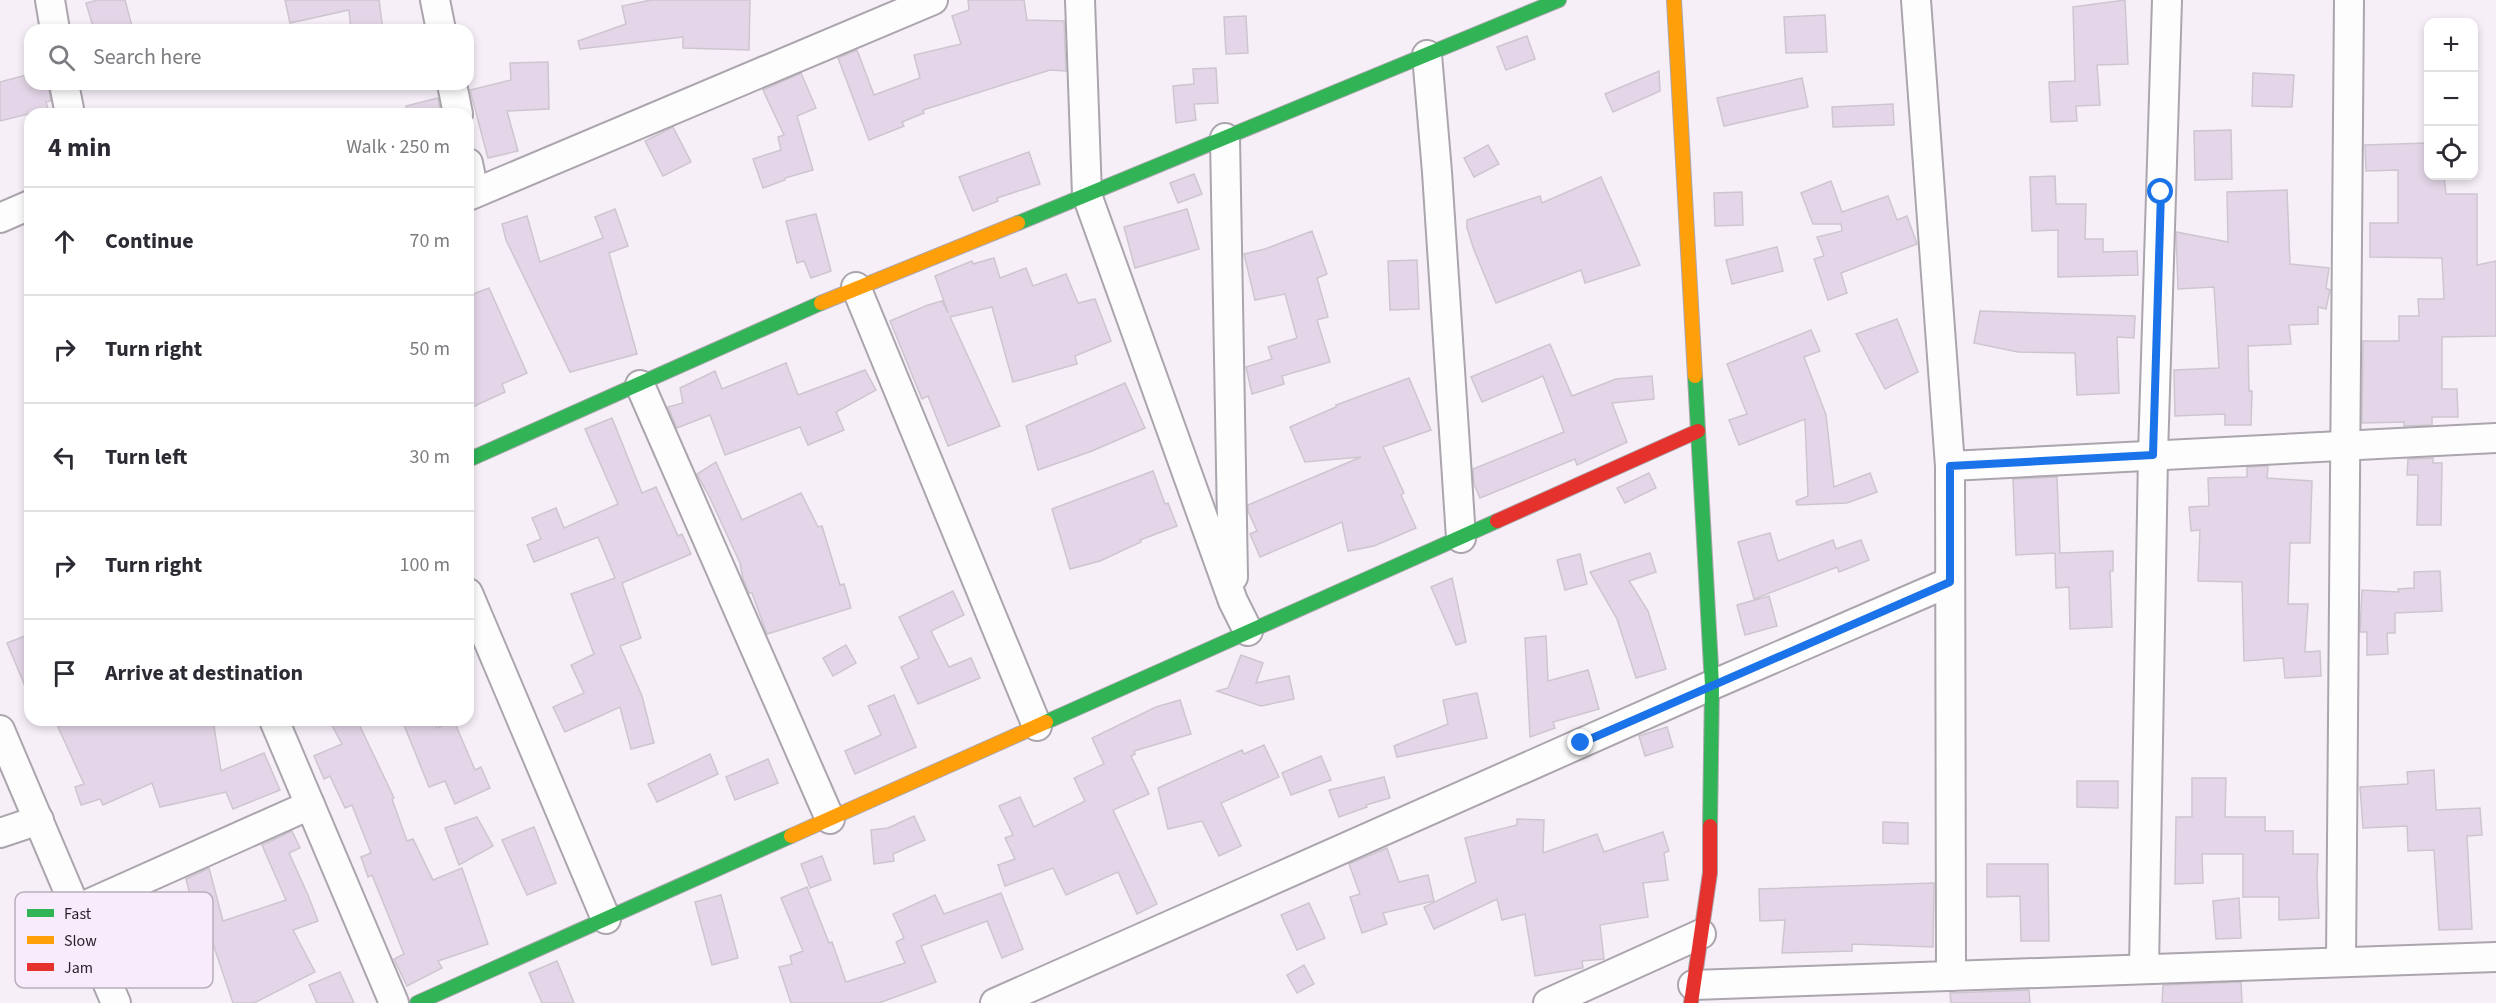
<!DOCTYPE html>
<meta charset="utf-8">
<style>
body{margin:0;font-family:"Source Sans 3",sans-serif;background:#f7f7f7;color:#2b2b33}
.controls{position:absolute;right:18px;top:18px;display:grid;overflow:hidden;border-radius:12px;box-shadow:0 3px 9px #0003}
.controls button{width:54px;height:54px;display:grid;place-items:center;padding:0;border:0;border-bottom:2px solid #e1e1e2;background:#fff;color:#2b2b33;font:30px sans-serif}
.stop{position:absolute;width:18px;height:18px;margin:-14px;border:4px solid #1a73e8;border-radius:50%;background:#fff}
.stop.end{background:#1a73e8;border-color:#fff;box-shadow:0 2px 6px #0008}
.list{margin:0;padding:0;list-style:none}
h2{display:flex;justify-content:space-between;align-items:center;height:78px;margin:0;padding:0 24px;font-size:26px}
h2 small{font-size:20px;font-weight:400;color:#7c7c81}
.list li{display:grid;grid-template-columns:39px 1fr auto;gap:18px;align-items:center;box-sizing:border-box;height:108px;padding:0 24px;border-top:2px solid #e1e1e2}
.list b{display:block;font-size:22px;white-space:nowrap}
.list em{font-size:20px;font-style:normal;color:#7c7c81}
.icon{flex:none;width:33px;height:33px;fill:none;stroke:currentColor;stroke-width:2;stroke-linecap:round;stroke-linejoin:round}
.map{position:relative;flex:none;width:2496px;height:1003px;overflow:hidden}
.search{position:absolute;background:#fff;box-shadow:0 3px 9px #0003;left:24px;top:24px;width:450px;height:66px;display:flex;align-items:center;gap:15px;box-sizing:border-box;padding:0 21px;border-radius:18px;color:#7c7c81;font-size:22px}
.panel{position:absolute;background:#fff;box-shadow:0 3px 9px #0003;left:24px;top:108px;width:450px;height:618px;border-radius:18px}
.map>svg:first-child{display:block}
.building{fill:#e4d6e8;stroke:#cdc6cf;stroke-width:1.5}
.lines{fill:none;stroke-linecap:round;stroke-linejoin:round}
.street-casing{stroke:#aba5ad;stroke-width:32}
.fast-casing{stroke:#aba5ad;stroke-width:16}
.slow-casing{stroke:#aba5ad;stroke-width:16}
.jam-casing{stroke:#aba5ad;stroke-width:16}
.street{stroke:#fefdfe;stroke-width:28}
.fast{stroke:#30b455;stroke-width:14}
.slow{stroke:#ff9f0a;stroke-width:14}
.jam{stroke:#e5322d;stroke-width:14}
.route{stroke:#1a73e8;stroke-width:8}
.key{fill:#f8ebfc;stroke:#b9aebd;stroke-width:1.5}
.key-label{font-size:16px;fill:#271f29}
</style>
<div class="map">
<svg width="2496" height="1003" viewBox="0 0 2496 1003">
<rect width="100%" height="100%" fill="#f6eff8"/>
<!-- building -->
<g class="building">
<polygon points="98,0 125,0 133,30 94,30 86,3"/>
<polygon points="285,0 379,0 383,30 351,30 349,10 290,23"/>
<polygon points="651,0 750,0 749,50 683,48 683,37 580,49 578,41 626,24 622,6"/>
<polygon points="968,0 1024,0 1027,20 1064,21 1066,71 1050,70 923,110 924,113 902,122 904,126 869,140 838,58 857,50 874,95 920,78 914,55 961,44 952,16 969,10"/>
<polygon points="2125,0 2128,64 2097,65 2100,105 2076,106 2077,121 2051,122 2049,82 2075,81 2073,7"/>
<polygon points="1825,15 1827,52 1786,53 1784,17"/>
<polygon points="1246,16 1248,53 1226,54 1224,17"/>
<polygon points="1527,36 1535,59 1506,70 1497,47"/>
<polygon points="548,62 549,109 507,111 518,151 488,158 470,90 511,80 510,63"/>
<polygon points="1216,68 1218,103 1194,104 1196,120 1176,123 1173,86 1194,84 1193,69"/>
<polygon points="1659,71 1660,91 1613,112 1605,94"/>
<polygon points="801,73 816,108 797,116 813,170 785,178 785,180 763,188 753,159 781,150 778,137 784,135 763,90"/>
<polygon points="2253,73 2294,75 2292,107 2252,106"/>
<polygon points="30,74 30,84 48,84 51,101 46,102 48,109 0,121 0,82"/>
<polygon points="1802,78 1808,107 1724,126 1717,98"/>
<polygon points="438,98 441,114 407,114 406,106"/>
<polygon points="1893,104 1894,125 1833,127 1832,107"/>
<polygon points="673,127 691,162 663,176 645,141"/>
<polygon points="2231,130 2232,179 2195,180 2194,131"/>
<polygon points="2428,143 2428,176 2444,176 2446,194 2477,194 2477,265 2496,261 2496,336 2442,337 2442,389 2457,389 2458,417 2432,417 2432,425 2404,426 2404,422 2362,423 2363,341 2399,341 2399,316 2419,316 2418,299 2444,299 2442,258 2370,257 2370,223 2398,223 2398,170 2366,171 2365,145"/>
<polygon points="1488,145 1499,164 1474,177 1464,158"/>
<polygon points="1029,152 1040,184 997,198 998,201 973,211 959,177"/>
<polygon points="1194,174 1202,194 1178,203 1170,183"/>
<polygon points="2055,176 2056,204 2086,204 2085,239 2103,239 2103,252 2137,251 2138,275 2058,277 2058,230 2032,231 2030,177"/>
<polygon points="1601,177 1640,265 1585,283 1581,270 1496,303 1474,250 1467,228 1467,220 1540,196 1542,203"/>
<polygon points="1831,181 1842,212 1888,196 1897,220 1907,216 1917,244 1841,273 1847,293 1828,300 1814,259 1824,256 1817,237 1842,231 1841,224 1813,224 1801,193"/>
<polygon points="2287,190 2290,264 2329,268 2326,288 2330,290 2326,309 2318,307 2318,324 2289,325 2291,344 2248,346 2249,391 2252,391 2251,425 2225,425 2225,414 2175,416 2174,370 2219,368 2214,287 2178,289 2176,232 2228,242 2227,192"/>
<polygon points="1742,192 1743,225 1715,226 1714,193"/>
<polygon points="615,209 628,246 609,253 637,354 570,372 506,240 502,224 527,216 540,262 603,238 595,217"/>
<polygon points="1187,209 1199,249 1135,268 1124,227"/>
<polygon points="816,214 831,271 811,278 804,261 797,263 786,221"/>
<polygon points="1312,231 1327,274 1317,278 1328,317 1317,320 1330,362 1282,376 1284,384 1252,394 1246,367 1272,359 1268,347 1297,338 1285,294 1255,300 1244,254 1265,249"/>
<polygon points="1777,247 1783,271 1732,284 1726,260"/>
<polygon points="994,258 1000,278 1026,268 1033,286 1066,274 1078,303 1095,299 1111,341 1075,356 1077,364 1013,382 992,307 950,317 1000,426 948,446 928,396 922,399 890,321 928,305 942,301 948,313 935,276 972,261 973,264"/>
<polygon points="1417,260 1419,309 1390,310 1388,261"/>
<polygon points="489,288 527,373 502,384 505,392 468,409 468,296"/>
<polygon points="1980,311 2135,316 2134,338 2117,337 2119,393 2077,395 2075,353 2018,352 1974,343"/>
<polygon points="1897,319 1918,372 1885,389 1856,334"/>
<polygon points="1811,330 1820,351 1804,357 1826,415 1834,487 1870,473 1877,492 1847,503 1797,505 1796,501 1808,496 1805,419 1739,445 1729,420 1747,414 1727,364"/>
<polygon points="1550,344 1572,396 1616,379 1652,376 1654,399 1612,403 1627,442 1577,465 1575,459 1480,498 1474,484 1473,469 1564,432 1543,376 1482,402 1471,377"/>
<polygon points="786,363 798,395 865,370 876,390 836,412 844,430 808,445 800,427 725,455 710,415 677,428 668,407 683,403 680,388 715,371 722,389"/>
<polygon points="1409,378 1431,430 1383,447 1404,493 1401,495 1416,528 1374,546 1348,551 1342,522 1260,557 1250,534 1257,531 1248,511 1248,505 1361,457 1305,462 1290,427 1336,407 1336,405"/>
<polygon points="1125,383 1145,428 1092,451 1038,470 1026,426"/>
<polygon points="612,418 642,493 656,487 678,536 682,534 691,554 622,583 641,638 620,646 642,696 654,743 631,749 620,707 565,732 553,707 584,693 571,665 594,654 571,594 615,578 598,537 534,562 527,545 541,539 532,518 556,508 564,528 618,504 585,429"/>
<polygon points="2433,458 2433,463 2442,463 2441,525 2417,525 2418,475 2407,475 2408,459"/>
<polygon points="716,462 742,520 801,493 818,527 822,526 840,585 844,584 851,608 767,634 752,593 749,593 743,579 740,563 710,498 697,474"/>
<polygon points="2268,466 2267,478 2312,481 2310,543 2290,543 2288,604 2308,604 2305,652 2320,651 2321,676 2285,678 2283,658 2244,661 2242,582 2198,581 2200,530 2191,531 2189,507 2209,506 2208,478 2247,477 2247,467"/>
<polygon points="1153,471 1165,504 1168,503 1177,526 1140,540 1141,542 1100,561 1070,569 1052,509"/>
<polygon points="1649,473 1656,488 1625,503 1617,488"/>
<polygon points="2057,477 2060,553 2113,551 2113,571 2110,571 2112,627 2070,629 2069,587 2056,588 2055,553 2016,555 2013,479"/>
<polygon points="1770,533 1778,561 1833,540 1836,549 1861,540 1869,560 1839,572 1837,567 1754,599 1738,542"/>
<polygon points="1650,553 1656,572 1629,581 1648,611 1666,669 1636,678 1617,619 1590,572"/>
<polygon points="1580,554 1587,584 1565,590 1557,560"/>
<polygon points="2440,571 2442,611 2395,613 2395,633 2387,633 2388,654 2367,655 2367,632 2360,632 2362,590 2399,592 2398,589 2414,588 2414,572"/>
<polygon points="1452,578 1466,642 1456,645 1431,587"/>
<polygon points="953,591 964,615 931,631 949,667 971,658 980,678 918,704 901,667 919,658 899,617"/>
<polygon points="1769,596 1777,626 1745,635 1737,605"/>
<polygon points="30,634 30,698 7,643"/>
<polygon points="1546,636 1548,681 1588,670 1599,709 1553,722 1555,728 1530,737 1525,638"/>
<polygon points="846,645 856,663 833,676 823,658"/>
<polygon points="1241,655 1263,663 1256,683 1289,676 1294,699 1261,706 1217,691 1228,688"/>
<polygon points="1477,693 1487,738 1397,757 1394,746 1448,724 1443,700"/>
<polygon points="894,695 916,747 855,774 845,751 881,735 868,706"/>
<polygon points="1180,700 1191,734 1134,751 1135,754 1131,756 1149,794 1113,810 1157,904 1137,914 1118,872 1066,895 1053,868 1005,886 998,865 1015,859 1005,838 1013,835 999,806 1020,797 1034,827 1085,801 1074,778 1104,764 1092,738 1156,707"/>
<polygon points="74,720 213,720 221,771 264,753 280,790 233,809 226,792 160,807 152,783 103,805 100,799 81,805 75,787 84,784 58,727"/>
<polygon points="329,720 357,720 394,798 392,799 407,841 413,839 433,880 462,868 488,944 438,961 442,968 407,986 394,959 404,954 372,875 368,877 361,857 371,853 352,805 345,808 330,776 324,779 314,756 342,744"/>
<polygon points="402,720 433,720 437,728 454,721 475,770 481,767 490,788 455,804 445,781 429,787"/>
<polygon points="1667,727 1673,747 1645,756 1639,736"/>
<polygon points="1264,745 1279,777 1221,803 1241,846 1219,856 1202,821 1168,829 1158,788 1242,750 1244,754"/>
<polygon points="710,754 718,774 657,802 648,784"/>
<polygon points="1321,756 1331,780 1291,795 1282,773"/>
<polygon points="768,759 778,783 735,800 726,777"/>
<polygon points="2434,770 2436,810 2480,808 2482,835 2467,836 2472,929 2439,930 2434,850 2408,851 2407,826 2363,828 2360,787 2408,784 2407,772"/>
<polygon points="1384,777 1390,798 1366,805 1367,807 1339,817 1329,790"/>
<polygon points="2192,778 2226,778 2225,817 2265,817 2265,831 2293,831 2293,854 2318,854 2317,879 2319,918 2279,920 2279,897 2243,897 2243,854 2202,854 2203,883 2175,884 2176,817 2192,817"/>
<polygon points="2077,781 2118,781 2118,808 2077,807"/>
<polygon points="914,816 925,840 893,854 894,861 874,864 871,830 888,828"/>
<polygon points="477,817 493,846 459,865 445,828"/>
<polygon points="1517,819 1544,820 1543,853 1597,834 1604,852 1663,832 1669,851 1664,853 1668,880 1643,883 1648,917 1600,925 1604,959 1582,961 1583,968 1535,976 1525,914 1502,920 1497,899 1434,929 1424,907 1476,882 1465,838 1517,825"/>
<polygon points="1883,822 1908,823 1908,844 1883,843"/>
<polygon points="534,827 556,883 527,895 502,840"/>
<polygon points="292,831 300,848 289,853 308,895 318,921 293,930 315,972 254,1003 233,1003 209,932 200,934 186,879 209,868 223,921 286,900 262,845"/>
<polygon points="1387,848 1399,882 1428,875 1434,901 1383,913 1387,924 1362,933 1350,897 1360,894 1349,864"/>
<polygon points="822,856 831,880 810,888 801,864"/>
<polygon points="1987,864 2048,864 2049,941 2021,941 2020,896 1987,897"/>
<polygon points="1934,883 1933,947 1852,944 1852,951 1782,953 1785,920 1760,921 1759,889"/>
<polygon points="807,887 829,943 832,942 846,982 905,963 896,942 904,938 893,914 935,895 944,914 1001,893 1023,949 1002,958 987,921 921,946 936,982 879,1003 791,1003 779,967 792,964 790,956 803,951 781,898"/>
<polygon points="721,895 738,958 712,965 695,902"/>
<polygon points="2239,898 2241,938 2216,939 2213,901"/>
<polygon points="1309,903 1325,938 1297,950 1281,915"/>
<polygon points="557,961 574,1003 542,1003 529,973"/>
<polygon points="1304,965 1314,984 1297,993 1287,975"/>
<polygon points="340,972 354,1003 317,1003 309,985"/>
<polygon points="2241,982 2242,1003 2162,1003 2163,985"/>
<polygon points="2029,990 2030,1003 1951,1003 1950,993"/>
</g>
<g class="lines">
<defs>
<g id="street">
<polyline points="50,0 55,30"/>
<polyline points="435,0 441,30"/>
<polyline points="1080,0 1087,195 1233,601 1248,631"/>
<polyline points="1916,0 1950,466 1951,976"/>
<polyline points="1427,55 1437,172 1461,538"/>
<polyline points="64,84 70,114"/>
<polyline points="452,84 458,114"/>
<polyline points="1225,138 1233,577"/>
<polyline points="468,163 474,193"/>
<polyline points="468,196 933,0"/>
<polyline points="0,218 30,205"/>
<polyline points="856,287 1037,726"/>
<polyline points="640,385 830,819"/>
<polyline points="1950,466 2496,438"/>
<polyline points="468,593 606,919"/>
<polyline points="274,720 394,1003"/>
<polyline points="0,730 116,1003"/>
<polyline points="0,833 39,820"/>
<polyline points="77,909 310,805"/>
<polyline points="2341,962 2349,0"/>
<polyline points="2144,969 2153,455 2167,0"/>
<polyline points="1693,985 2496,957"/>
<polyline points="995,1003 1712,685 1950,582"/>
<polyline points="1548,1003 1701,934"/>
</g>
<g id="fast">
<polyline points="1018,223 1559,0"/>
<polyline points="1695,376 1712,685 1710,826"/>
<polyline points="468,460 821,303"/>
<polyline points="1046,722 1497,521"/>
<polyline points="417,1003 791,836"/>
</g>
<g id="slow">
<polyline points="1674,0 1695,376"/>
<polyline points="821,303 1018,223"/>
<polyline points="791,836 1046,722"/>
</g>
<g id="jam">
<polyline points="1497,521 1698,431"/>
<polyline points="1691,1003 1710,873 1710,826"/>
</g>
</defs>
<!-- street casing -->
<use href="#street" class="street-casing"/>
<!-- fast casing -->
<use href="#fast" class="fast-casing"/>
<!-- slow casing -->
<use href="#slow" class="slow-casing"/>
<!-- jam casing -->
<use href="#jam" class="jam-casing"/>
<!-- street -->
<use href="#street" class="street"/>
<!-- fast -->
<use href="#fast" class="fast"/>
<!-- slow -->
<use href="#slow" class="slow"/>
<!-- jam -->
<use href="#jam" class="jam"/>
</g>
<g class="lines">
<!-- route -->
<polyline class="route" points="1581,743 1950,582 1950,466 2153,455 2161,192"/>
</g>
<!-- legend -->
<rect x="15" y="892" width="198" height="96" rx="9" class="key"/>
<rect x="27" y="909" width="27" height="8" fill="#30b455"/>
<rect x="27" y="936" width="27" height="8" fill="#ff9f0a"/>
<rect x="27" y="963" width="27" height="8" fill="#e5322d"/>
<g class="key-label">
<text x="64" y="919">Fast</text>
<text x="64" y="946">Slow</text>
<text x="64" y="973">Jam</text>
</g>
</svg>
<div class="controls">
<button>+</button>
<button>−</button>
<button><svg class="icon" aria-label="locate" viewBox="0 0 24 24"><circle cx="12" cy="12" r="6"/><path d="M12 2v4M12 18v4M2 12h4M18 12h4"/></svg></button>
</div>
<div class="stop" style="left:2161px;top:192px"></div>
<div class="stop end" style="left:1581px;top:743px"></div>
<div class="search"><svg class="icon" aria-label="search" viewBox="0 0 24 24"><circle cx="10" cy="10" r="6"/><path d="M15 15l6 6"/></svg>Search here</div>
<section class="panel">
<h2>4 min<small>Walk · 250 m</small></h2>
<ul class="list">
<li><svg class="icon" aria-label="ahead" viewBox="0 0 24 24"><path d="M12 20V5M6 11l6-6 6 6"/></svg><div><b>Continue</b></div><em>70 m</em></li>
<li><svg class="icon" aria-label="right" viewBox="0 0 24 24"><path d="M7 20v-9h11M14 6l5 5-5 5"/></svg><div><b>Turn right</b></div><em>50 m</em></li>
<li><svg class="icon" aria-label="left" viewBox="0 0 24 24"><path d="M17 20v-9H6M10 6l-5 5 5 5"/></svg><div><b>Turn left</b></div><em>30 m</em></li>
<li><svg class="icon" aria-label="right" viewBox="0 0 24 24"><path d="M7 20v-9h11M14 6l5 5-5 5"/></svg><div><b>Turn right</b></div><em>100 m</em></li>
<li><svg class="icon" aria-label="arrive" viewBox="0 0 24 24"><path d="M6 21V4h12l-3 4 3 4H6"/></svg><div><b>Arrive at destination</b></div></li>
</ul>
</section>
</div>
